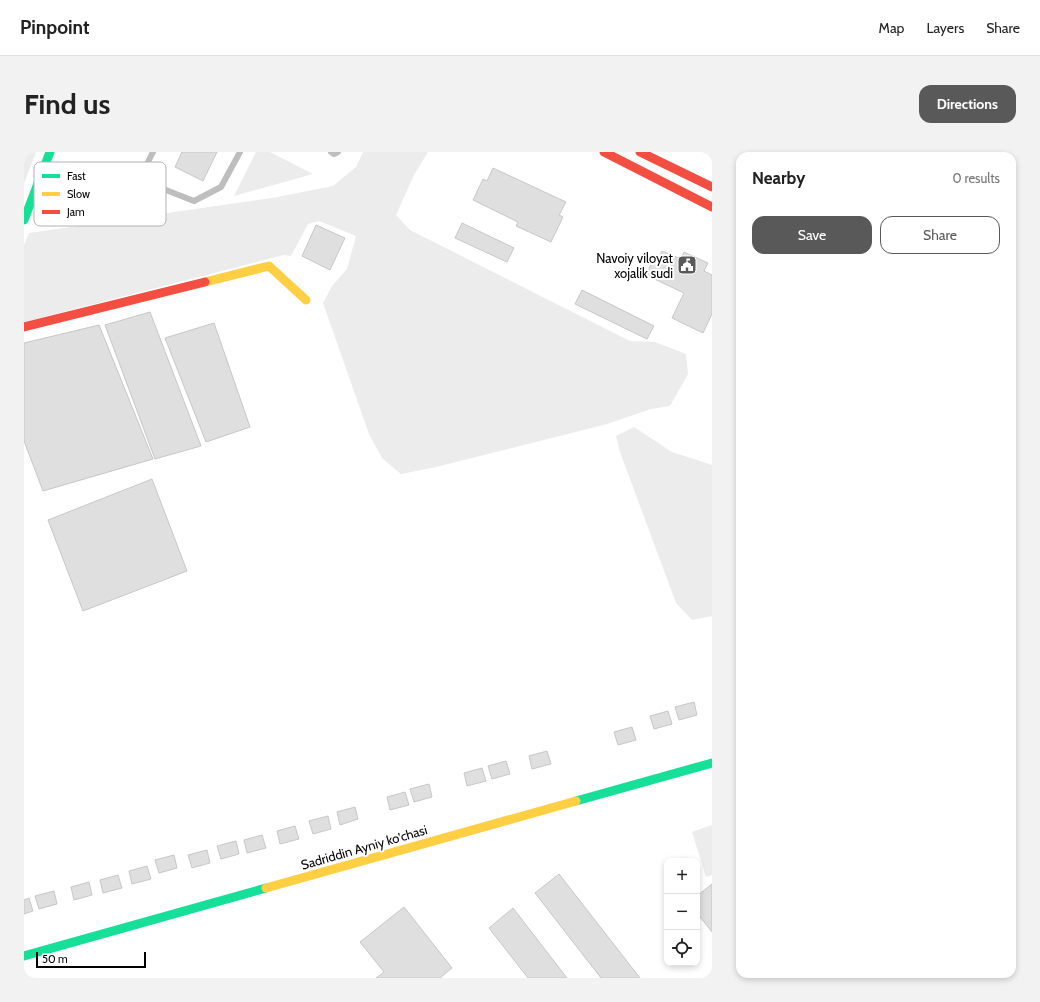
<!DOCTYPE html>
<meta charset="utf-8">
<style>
body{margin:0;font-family:Cabin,sans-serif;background:#f2f2f2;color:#222}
.controls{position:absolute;right:12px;bottom:12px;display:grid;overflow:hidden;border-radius:8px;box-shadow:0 2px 6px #0003}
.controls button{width:36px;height:36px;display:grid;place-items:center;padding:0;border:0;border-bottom:1px solid #e0e0e0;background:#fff;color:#222;font:20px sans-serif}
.scale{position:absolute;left:12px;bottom:10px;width:110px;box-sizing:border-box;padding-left:4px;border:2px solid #000;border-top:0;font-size:11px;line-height:14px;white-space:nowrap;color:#000;-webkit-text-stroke:3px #fff;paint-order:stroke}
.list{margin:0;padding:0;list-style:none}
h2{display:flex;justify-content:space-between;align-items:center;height:52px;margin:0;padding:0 16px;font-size:17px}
h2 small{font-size:13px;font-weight:400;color:#767676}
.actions{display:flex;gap:8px;padding:12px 16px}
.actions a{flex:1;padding:9px 0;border:1px solid #595959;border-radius:12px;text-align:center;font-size:14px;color:#595959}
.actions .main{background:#595959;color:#fff}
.icon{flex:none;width:22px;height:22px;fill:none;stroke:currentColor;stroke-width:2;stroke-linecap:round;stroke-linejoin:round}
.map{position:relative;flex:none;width:688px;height:826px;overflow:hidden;border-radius:12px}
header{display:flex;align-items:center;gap:24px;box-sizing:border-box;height:56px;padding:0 20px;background:#fff;border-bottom:1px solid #e0e0e0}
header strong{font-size:19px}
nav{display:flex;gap:22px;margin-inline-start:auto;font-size:14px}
.intro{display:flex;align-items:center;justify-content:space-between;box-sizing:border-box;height:96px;padding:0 24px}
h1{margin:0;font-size:28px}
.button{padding:10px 18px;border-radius:12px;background:#595959;color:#fff;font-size:14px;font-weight:700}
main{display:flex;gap:24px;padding:0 24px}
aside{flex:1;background:#fff;border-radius:12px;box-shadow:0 2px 6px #0003}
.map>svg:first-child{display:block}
.green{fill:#ececec}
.building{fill:#dfdfdf;stroke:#c7c7c7}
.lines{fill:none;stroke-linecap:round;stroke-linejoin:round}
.lane{stroke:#bebebe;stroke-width:6}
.fast{stroke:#16e098;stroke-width:9}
.slow{stroke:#ffcf43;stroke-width:9}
.jam{stroke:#f24e42;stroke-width:9}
.labels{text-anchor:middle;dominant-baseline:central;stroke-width:4;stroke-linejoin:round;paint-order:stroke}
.poi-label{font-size:13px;fill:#000;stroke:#fff;text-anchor:end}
.street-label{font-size:13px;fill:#000;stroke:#fff}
.key{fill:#fff;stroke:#b2b2b2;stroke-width:1}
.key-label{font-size:11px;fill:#000}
</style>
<header>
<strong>Pinpoint</strong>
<nav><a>Map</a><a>Layers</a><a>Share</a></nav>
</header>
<div class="intro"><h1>Find us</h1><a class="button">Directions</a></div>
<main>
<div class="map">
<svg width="688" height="826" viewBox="0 0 688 826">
<rect width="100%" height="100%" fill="#fff"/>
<!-- green -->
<g class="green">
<polygon points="0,0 12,0 0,32"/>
<polygon points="232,0 246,0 289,22 210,44"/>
<polygon points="339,0 404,0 390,23 372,63 386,78 606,189 631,190 662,202 664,222 646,254 627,257 583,272 412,315 377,322 358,306 345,282 299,151 308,134 323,117 332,84 295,69 284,72 267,104 260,103 0,170 0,93 5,81 248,46 309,34 332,15"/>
<polygon points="610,275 648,300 688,313 688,464 668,468 652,451 596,300 592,284"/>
<polygon points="688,673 688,723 682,725 668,680"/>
</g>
<!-- building -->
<g class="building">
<polygon points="158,0 193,0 179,29 151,15"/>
<polygon points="469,16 542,50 535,63 539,65 527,90 492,74 494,70 449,48 459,27 463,29"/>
<polygon points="438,71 490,96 483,110 431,86"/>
<polygon points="292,73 321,86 306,118 278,104"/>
<polygon points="638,99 657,107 660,100 684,111 680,119 688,123 688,162 679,181 648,166 660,141 622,123 629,108 633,109"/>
<polygon points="558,138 630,174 623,187 551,152"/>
<polygon points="126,160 177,294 131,307 81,173"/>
<polygon points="190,171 226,275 182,290 141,186"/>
<polygon points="75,173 129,307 19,339 0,289 0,191"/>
<polygon points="128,327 163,419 59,459 24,368"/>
<polygon points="670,550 673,563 655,568 651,555"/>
<polygon points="644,559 648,572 630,577 626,564"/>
<polygon points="608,575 612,588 594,593 590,580"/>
<polygon points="523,599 527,612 508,617 505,604"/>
<polygon points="482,609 486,622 468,627 464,614"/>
<polygon points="458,616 462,629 443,634 440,621"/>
<polygon points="405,632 408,645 390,650 386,637"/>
<polygon points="381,640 385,653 366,658 363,645"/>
<polygon points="331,655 334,667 316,673 313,660"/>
<polygon points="304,664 307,677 289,682 285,669"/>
<polygon points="271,674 275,687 256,692 253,679"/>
<polygon points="238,683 242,696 223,701 220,688"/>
<polygon points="212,689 215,702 197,707 193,694"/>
<polygon points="183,698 186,711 168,716 164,703"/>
<polygon points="150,703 153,716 135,721 131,708"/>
<polygon points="123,714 127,727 108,732 105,719"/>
<polygon points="535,722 616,826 577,826 511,741"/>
<polygon points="94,723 98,736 79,741 76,728"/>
<polygon points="65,730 68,743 50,748 47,735"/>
<polygon points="688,732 688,780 673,761 673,744"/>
<polygon points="30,739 33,752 15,757 11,744"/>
<polygon points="5,746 9,759 0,762 0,748"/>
<polygon points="380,755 428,816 416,826 352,826 360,820 336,790"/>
<polygon points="489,756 543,826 504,826 465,776"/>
</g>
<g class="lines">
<!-- lane -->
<g class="lane">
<polyline points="129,0 121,16 129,33 170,49 197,35 216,0"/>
<polyline points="307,0 310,2 314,0"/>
</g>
<!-- fast -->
<g class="fast">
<polyline points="0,68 26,0"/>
<polyline points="552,649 688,611"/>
<polyline points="0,804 242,736"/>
</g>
<!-- slow -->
<g class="slow">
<polyline points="181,130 245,114 282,148"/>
<polyline points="242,736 552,649"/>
</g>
<!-- jam -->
<g class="jam">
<polyline points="580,0 688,55"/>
<polyline points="616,0 688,35"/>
<polyline points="0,175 181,130"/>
</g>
</g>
<!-- icons -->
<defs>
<symbol id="civic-square" viewBox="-11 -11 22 22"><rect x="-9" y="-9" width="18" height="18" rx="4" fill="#595959" stroke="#fff"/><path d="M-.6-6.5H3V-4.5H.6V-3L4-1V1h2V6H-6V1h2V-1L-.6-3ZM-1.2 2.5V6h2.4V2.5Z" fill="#fff"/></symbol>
</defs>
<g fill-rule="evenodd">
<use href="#civic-square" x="652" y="102" width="22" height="22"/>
</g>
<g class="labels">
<!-- poi labels -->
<g class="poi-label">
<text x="649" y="106">Navoiy viloyat<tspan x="649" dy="15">xojalik sudi</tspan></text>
</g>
<!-- street labels -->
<g class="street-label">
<text transform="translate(340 695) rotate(-16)">Sadriddin Ayniy ko'chasi</text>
</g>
</g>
<!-- legend -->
<rect x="10" y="10" width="132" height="64" rx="6" class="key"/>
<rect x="18" y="22" width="18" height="4" fill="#16e098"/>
<rect x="18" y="40" width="18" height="4" fill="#ffcf43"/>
<rect x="18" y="58" width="18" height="4" fill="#f24e42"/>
<g class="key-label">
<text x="43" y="28">Fast</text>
<text x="43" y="46">Slow</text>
<text x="43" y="64">Jam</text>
</g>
</svg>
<div class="controls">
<button>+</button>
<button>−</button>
<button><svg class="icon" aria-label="locate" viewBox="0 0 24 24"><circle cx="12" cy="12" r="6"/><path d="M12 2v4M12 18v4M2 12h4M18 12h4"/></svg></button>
</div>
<div class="scale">50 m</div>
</div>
<aside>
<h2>Nearby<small>0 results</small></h2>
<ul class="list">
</ul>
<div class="actions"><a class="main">Save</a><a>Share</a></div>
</aside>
</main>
